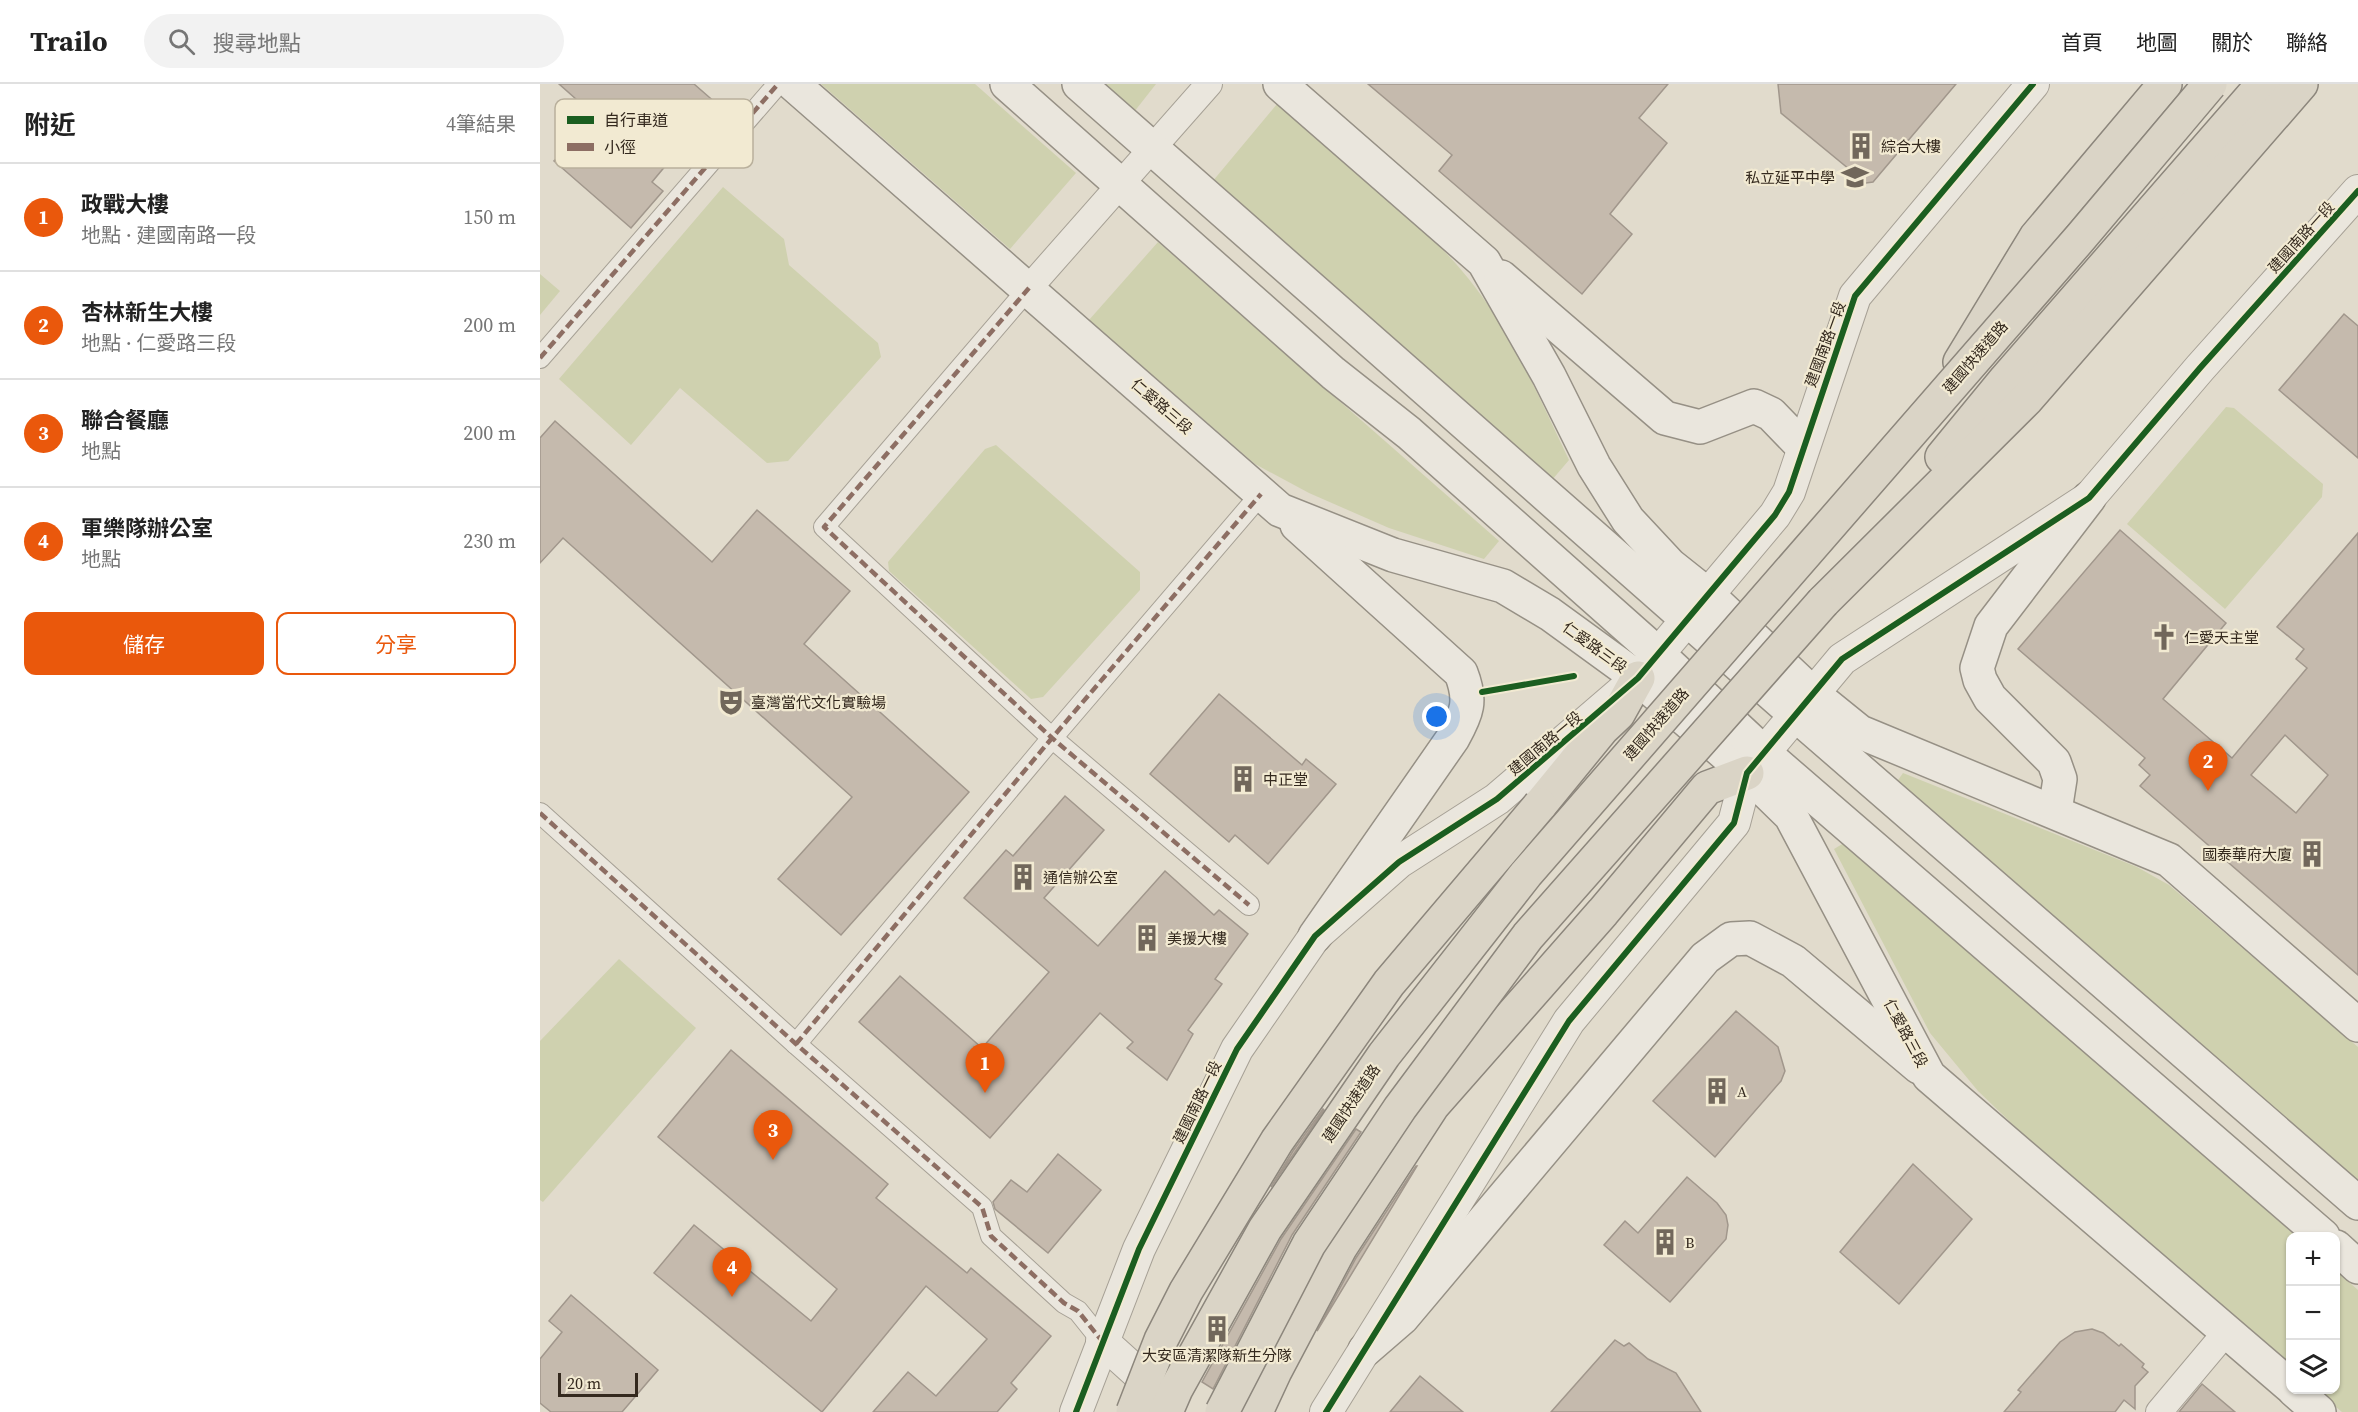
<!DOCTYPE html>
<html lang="zh-TW">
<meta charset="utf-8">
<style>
body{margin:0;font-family:"Source Serif 4","Noto Sans TC",serif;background:#f2f2f2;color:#222}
.controls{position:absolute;right:18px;bottom:18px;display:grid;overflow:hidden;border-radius:12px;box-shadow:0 2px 4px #0004}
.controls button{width:54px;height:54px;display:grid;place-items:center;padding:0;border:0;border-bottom:2px solid #e0e0e0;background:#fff;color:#222;font:30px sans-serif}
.scale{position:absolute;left:18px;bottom:15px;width:80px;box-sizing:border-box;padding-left:6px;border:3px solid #34291e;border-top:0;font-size:16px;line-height:21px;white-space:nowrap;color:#34291e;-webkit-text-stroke:4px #f2ead2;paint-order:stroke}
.you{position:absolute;left:897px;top:633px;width:21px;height:21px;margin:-15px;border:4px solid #fff;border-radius:50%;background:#1a73e8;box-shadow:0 0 0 9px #1a73e833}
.badge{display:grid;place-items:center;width:39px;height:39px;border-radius:50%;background:#ea580c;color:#fff;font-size:20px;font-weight:700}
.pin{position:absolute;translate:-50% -50px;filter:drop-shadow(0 2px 3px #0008)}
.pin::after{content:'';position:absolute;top:32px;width:21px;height:18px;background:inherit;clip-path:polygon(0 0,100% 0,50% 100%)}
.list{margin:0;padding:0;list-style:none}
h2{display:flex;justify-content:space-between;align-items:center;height:78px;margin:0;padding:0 24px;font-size:26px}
h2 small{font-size:20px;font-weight:400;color:#767676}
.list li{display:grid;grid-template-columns:39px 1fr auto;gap:18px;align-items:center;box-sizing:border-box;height:108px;padding:0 24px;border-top:2px solid #e0e0e0}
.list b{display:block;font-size:22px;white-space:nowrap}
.list p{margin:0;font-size:20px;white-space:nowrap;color:#767676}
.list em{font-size:20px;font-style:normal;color:#767676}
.actions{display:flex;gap:12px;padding:18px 24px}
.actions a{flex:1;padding:14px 0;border:2px solid #ea580c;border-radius:12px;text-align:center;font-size:21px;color:#ea580c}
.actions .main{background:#ea580c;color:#fff}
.icon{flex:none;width:33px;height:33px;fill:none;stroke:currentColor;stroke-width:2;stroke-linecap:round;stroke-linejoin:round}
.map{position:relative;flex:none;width:1818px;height:1328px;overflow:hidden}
header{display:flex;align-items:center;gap:36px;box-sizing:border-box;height:84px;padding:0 30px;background:#fff;border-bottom:2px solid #e0e0e0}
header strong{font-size:28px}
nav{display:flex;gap:33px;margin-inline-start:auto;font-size:21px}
.search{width:420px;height:54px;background:#f2f2f2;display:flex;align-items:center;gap:15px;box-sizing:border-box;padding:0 21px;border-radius:33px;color:#767676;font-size:22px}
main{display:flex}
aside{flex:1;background:#fff}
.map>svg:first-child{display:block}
.green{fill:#cfd1af}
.building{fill:#c5baad;stroke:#a1978c;stroke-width:1.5;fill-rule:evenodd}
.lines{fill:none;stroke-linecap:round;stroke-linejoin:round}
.pedestrian-casing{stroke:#a6a095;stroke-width:22}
.minor-casing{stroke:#a6a095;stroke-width:28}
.tertiary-casing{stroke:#a6a095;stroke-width:34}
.secondary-casing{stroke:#969085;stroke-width:36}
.trunk-casing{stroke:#8c867c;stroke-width:36}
.pedestrian{stroke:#eae6dd;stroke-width:20}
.minor{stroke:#eae6dd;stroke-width:26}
.tertiary{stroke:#eae6dd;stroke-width:32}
.secondary{stroke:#eae6dd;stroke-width:33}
.trunk{stroke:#dad4c6;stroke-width:33}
.trunk-bridge-casing{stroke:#8c867c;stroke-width:36;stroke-linecap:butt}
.trunk-bridge{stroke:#dad4c6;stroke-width:33}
.quiet{stroke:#8d6e63;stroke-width:4.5;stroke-dasharray:9 4.5;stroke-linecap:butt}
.cycleway-casing{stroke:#f2ead2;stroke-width:10}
.cycleway{stroke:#1b5e20;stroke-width:6}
.labels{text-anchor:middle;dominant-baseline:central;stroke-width:4.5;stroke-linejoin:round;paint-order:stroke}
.poi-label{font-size:15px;fill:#34291e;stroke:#f2ead2;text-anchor:start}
.street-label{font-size:15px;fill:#34291e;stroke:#f2ead2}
.key{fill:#f2ead2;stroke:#b9b09c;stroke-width:1.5}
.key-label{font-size:16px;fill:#34291e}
</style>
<header>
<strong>Trailo</strong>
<div class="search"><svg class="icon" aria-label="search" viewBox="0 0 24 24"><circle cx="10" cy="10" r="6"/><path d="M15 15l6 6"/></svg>搜尋地點</div>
<nav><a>首頁</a><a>地圖</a><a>關於</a><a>聯絡</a></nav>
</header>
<main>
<aside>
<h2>附近<small>4筆結果</small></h2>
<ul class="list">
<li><span class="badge">1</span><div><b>政戰大樓</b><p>地點 · 建國南路一段</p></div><em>150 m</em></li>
<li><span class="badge">2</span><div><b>杏林新生大樓</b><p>地點 · 仁愛路三段</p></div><em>200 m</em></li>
<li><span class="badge">3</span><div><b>聯合餐廳</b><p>地點</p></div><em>200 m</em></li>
<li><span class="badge">4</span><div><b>軍樂隊辦公室</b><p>地點</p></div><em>230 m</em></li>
</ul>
<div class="actions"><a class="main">儲存</a><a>分享</a></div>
</aside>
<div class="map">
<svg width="1818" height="1328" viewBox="0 0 1818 1328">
<rect width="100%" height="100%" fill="#e1dbcc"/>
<!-- green -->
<g class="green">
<polygon points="281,0 435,0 536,89 470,165"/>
<polygon points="562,0 616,0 594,28"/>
<path d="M737,20C803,77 882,134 935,203C975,255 1001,318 1029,376L1012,396L672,98Z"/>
<polygon points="183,103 244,155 249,181 338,259 341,273 248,377 227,379 140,304 91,361 19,295"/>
<polygon points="618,158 959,457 944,475 849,444 769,409 715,380 549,236"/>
<polygon points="0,190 20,207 0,231"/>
<polygon points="1686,323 1694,324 1783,400 1782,413 1685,525 1587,440"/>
<polygon points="456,361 600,488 600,506 503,613 491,615 349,487 348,478 445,365"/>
<polygon points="1363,689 1597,783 1629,801 1818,963 1818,1101 1356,699"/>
<polygon points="1304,759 1756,1152 1750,1152 1750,1283 1487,1054 1438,1007 1390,949 1294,765"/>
<polygon points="79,875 156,944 3,1118 0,1116 0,957"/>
<polygon points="1796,1187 1818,1206 1818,1328 1802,1328 1776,1306 1796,1306"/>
</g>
<!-- building -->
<g class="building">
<polygon points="19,0 154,0 177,20 112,98 123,107 91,144 14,77 54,31"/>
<polygon points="828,0 1128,0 1099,34 1127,59 1070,130 1092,150 1042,210 899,87 912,71"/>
<polygon points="1238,0 1416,0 1333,98 1326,99 1241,29"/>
<polygon points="1804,230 1818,242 1818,374 1739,306"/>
<polygon points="15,337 172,478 217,426 310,507 264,560 429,708 301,851 238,795 312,713 23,454 0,479 0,354"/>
<path d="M1580,446L1686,539L1623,615L1692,674L1767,584L1756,575L1764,565L1737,543L1818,449V891L1600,702L1610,691L1599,681L1605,674L1478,565ZM1745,651L1788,691L1756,729L1711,691Z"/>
<polygon points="679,610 762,681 766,675 796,700 728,780 695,751 689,758 610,690"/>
<polygon points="525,712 564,746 504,814 558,862 625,787 674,831 679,826 708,850 675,895 682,900 648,946 653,950 627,996 587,964 593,958 560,929 450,1054 319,938 360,892 442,964 509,888 424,814 466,766 473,772"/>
<polygon points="1196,927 1238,963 1245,987 1241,997 1175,1073 1113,1017"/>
<polygon points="191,966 348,1100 336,1114 427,1189 431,1184 511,1252 471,1299 477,1305 457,1328 333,1328 368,1288 396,1312 447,1255 386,1202 282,1328 114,1189 154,1141 271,1237 297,1205 118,1053"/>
<polygon points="783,1025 784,1026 731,1103 753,1067"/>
<polygon points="816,1045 821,1048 752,1151 673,1305 662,1298 741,1155"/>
<polygon points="518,1070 561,1106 508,1169 455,1125 453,1118 471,1096 487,1108"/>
<polygon points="1373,1080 1432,1135 1359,1220 1300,1168"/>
<polygon points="876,1082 877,1082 777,1247 816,1174"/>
<polygon points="1147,1093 1177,1119 1186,1131 1188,1141 1186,1155 1130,1218 1064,1161 1085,1137 1098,1149"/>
<polygon points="31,1211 118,1286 82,1328 11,1328 0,1319 0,1275 22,1248 9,1237"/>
<polygon points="1552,1245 1563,1249 1579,1262 1581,1260 1604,1280 1602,1283 1608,1288 1595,1302 1595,1325 1584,1316 1575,1328 1464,1328 1481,1308 1478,1306 1520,1258 1535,1248"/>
<polygon points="1075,1256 1084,1262 1089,1259 1108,1275 1136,1289 1161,1328 1011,1328"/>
<polygon points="880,1292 923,1328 850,1328"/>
<polygon points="1662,1300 1695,1328 1639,1328"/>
</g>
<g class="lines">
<defs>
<g id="pedestrian">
<polyline points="489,204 284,443 512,654 709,821"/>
<polyline points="0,274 238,0"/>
<polyline points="0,729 256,960 442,1123 451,1152 524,1219 538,1227 562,1257"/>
<polyline points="256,960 512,654 721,410"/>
</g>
<g id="minor">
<polyline points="489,204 669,0"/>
<polyline points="1619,1328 1687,1247"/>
</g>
<g id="tertiary">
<polyline points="562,1257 624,1313"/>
<polyline points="536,1328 599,1165 697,965 775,852 859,778 957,715 1098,594 1235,431 1249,408 1315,212 1493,0"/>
<polyline points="786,1328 1029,937 1194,739 1207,689 1302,575 1549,414 1660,284 1818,107"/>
</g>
<g id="secondary">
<polyline points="253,0 740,426 853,471 963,502 1010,530 1098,594 1207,689 1251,732 1389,992 1750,1302"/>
<polyline points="467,0 793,289 869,349 1118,570 1224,669 1783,1152"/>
<polyline points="539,0 1256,631 1818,1119"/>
<polyline points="740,0 944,178 1009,292 1054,382 1088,436 1130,481 1169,512 1273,610 1320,648 1629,776 1818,941"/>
<polyline points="961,193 1125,334 1160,343 1214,322 1231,330 1262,362"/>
<path d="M757,441L921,589C932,617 927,629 913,654L775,852"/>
<polyline points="1515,727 1520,695 1514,678 1450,614 1440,596 1437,584 1451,542 1549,414"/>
<polyline points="1796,1163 1818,1183"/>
<polyline points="825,1266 862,1234 1165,874 1191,855 1210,854 1253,877 1379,983"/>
<polyline points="1754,1306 1779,1328"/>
</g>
<g id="trunk">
<polyline points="1420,278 1496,153 1625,0"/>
<polyline points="1402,373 1466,295 1723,0"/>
<polyline points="1283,518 1487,315 1761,0"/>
<polyline points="1000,721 1062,645 1078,630 1098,594"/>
<polyline points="716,1328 735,1287 800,1164 893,1021 1063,828 1167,704 1207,689"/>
</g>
</defs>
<!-- pedestrian casing -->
<use href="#pedestrian" class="pedestrian-casing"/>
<!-- minor casing -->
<use href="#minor" class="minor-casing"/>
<!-- tertiary casing -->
<use href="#tertiary" class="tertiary-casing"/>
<!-- secondary casing -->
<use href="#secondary" class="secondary-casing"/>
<!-- trunk casing -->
<use href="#trunk" class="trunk-casing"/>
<!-- pedestrian -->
<use href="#pedestrian" class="pedestrian"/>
<!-- minor -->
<use href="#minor" class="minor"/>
<!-- tertiary -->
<use href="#tertiary" class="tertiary"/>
<!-- secondary -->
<use href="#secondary" class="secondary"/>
<!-- trunk -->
<use href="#trunk" class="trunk"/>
<defs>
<g id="trunk-bridge">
<polyline points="593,1328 621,1256 646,1207 737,1057 849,899 1000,721"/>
<polyline points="626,1328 636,1305 725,1145 844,971 986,790 1541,153 1670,0"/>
<polyline points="682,1328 769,1160 860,1024 988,852 1283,518"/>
</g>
</defs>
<!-- trunk-bridge casing -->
<use href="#trunk-bridge" class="trunk-bridge-casing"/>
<!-- trunk-bridge -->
<use href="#trunk-bridge" class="trunk-bridge"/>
<!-- quiet -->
<g class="quiet">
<polyline points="489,204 284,443 512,654 709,821"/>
<polyline points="0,274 238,0"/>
<polyline points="0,729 256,960 442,1123 451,1152 524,1219 538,1227 562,1257"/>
<polyline points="256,960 512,654 721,410"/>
</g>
<defs>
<g id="cycleway">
<polyline points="942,608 1034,592"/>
<polyline points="536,1328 599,1165 697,965 775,852 859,778 957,715 1098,594 1235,431 1249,408 1315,212 1493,0"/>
<polyline points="786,1328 1029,937 1194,739 1207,689 1302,575 1549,414 1660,284 1818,107"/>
</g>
</defs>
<!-- cycleway casing -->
<use href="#cycleway" class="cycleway-casing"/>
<!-- cycleway -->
<use href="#cycleway" class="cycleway"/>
</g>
<!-- icons -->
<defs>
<symbol id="building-bare" viewBox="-9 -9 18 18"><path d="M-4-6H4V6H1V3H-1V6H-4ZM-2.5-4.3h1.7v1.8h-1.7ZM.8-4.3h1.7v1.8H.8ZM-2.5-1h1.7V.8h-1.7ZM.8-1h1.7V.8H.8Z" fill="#71675b" stroke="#f2ead2" stroke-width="2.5" paint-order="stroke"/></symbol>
<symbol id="school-bare" viewBox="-9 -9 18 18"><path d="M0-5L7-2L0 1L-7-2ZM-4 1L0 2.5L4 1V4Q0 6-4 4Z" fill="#71675b" stroke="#f2ead2" stroke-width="2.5" paint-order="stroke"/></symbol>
<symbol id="church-bare" viewBox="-9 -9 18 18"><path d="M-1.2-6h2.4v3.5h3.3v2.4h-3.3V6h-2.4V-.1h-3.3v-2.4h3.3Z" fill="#71675b" stroke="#f2ead2" stroke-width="2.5" paint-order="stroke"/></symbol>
<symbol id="theatre-bare" viewBox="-9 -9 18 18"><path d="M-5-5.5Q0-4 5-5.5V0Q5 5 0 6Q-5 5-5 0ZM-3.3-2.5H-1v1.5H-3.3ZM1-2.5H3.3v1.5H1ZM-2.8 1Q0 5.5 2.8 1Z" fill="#71675b" stroke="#f2ead2" stroke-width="2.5" paint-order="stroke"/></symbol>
</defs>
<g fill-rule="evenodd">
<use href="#building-bare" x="1302" y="43" width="38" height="38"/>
<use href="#school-bare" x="1296" y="74" width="38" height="38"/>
<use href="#church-bare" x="1605" y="534" width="38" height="38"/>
<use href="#theatre-bare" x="172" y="599" width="38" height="38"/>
<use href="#building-bare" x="684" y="676" width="38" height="38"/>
<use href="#building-bare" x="1753" y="751" width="38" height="38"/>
<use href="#building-bare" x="464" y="774" width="38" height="38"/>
<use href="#building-bare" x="588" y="835" width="38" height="38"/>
<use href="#building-bare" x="1158" y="988" width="38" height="38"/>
<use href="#building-bare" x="1106" y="1139" width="38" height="38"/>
<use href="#building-bare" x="658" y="1226" width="38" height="38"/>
</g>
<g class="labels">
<!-- poi labels -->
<g class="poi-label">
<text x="1341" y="62">綜合大樓</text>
<text x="1295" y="93" text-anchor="end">私立延平中學</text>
<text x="1644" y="553">仁愛天主堂</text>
<text x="211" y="618">臺灣當代文化實驗場</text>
<text x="723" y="695">中正堂</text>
<text x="1752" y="770" text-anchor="end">國泰華府大廈</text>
<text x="503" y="793">通信辦公室</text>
<text x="627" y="854">美援大樓</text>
<text x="1197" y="1007">A</text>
<text x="1145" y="1158">B</text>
<text x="677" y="1271" text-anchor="middle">大安區清潔隊新生分隊</text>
</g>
<!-- street labels -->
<g class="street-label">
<text transform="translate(1761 153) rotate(-48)">建國南路一段</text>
<text transform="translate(1285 260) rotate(-70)">建國南路一段</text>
<text transform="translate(1435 273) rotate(-49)">建國快速道路</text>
<text transform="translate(622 322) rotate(41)">仁愛路三段</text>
<text transform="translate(1055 563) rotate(36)">仁愛路三段</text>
<text transform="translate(1116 640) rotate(-49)">建國快速道路</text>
<text transform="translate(1005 659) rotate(-40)">建國南路一段</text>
<text transform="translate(1366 949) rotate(62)">仁愛路三段</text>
<text transform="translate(657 1018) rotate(-64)">建國南路一段</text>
<text transform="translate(811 1019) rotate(-56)">建國快速道路</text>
</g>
</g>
<!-- legend -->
<rect x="15" y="15" width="198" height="69" rx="9" class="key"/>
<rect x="27" y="32" width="27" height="8" fill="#1b5e20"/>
<rect x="27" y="59" width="27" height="8" fill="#8d6e63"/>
<g class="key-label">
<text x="64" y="42">自行車道</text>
<text x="64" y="69">小徑</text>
</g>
</svg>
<div class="controls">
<button>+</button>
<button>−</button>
<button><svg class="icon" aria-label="layers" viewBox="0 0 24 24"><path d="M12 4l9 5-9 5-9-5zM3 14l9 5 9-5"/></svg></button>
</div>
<div class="scale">20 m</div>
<div class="you"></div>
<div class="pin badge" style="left:445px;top:1009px">1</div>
<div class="pin badge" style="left:1668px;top:707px">2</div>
<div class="pin badge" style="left:233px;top:1076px">3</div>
<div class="pin badge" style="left:192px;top:1213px">4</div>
</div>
</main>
